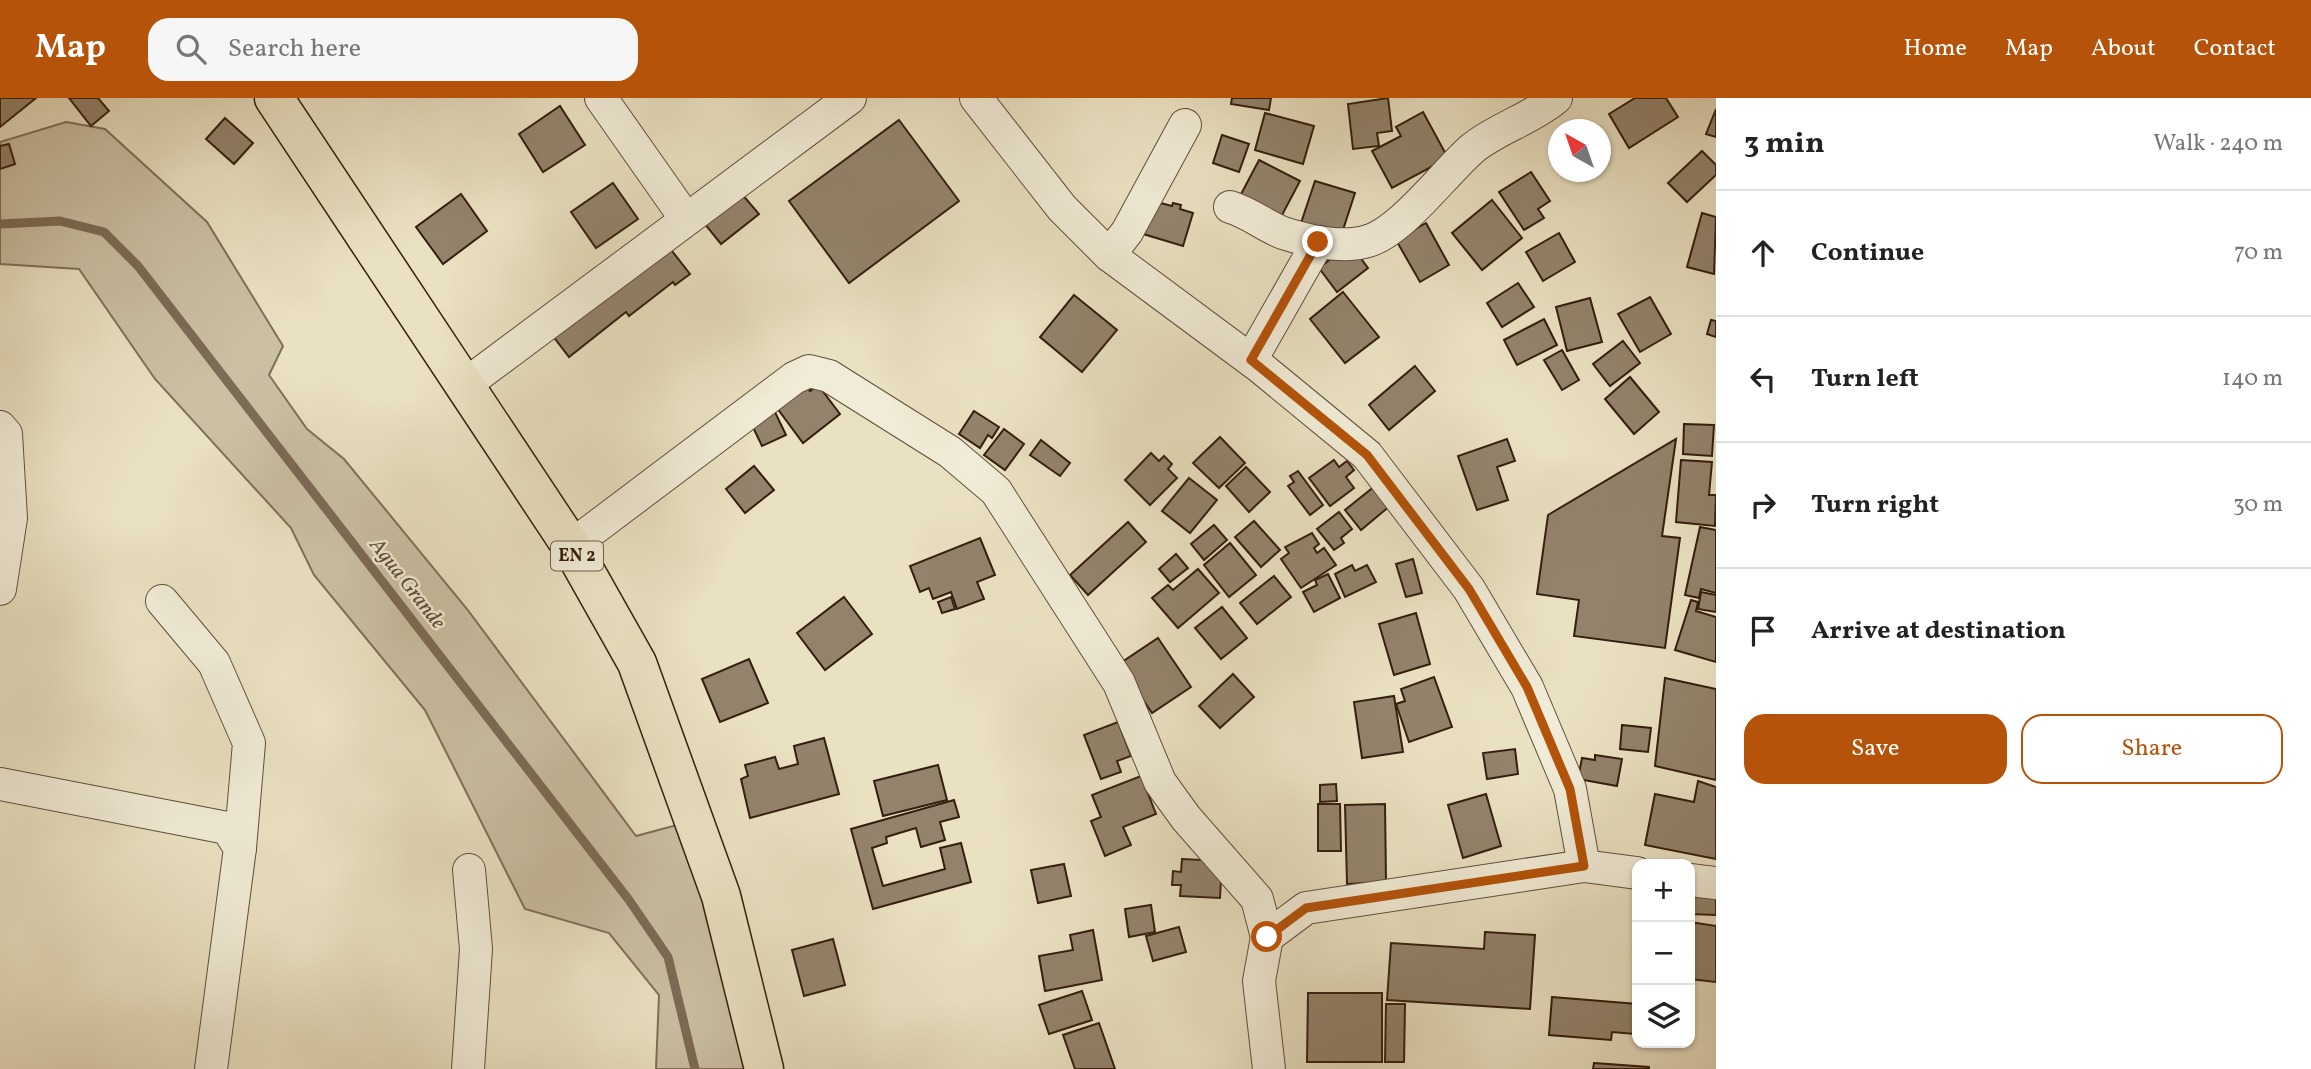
<!DOCTYPE html>
<meta charset="utf-8">
<style>
body{margin:0;font-family:Vollkorn,serif;background:#f6f6f6;color:#222}
.controls{position:absolute;right:21px;bottom:21px;display:grid;overflow:hidden;border-radius:14px;box-shadow:0 2px 5px #0004}
.controls button{width:63px;height:63px;display:grid;place-items:center;padding:0;border:0;border-bottom:2px solid #e0e0e0;background:#fff;color:#222;font:35px sans-serif}
.compass{position:absolute;left:1548px;top:21px;width:63px;height:63px;border-radius:50%;background:#fff;box-shadow:0 2px 5px #0004;rotate:320deg}
.stop{position:absolute;width:21px;height:21px;margin:-16px;border:5px solid #b45309;border-radius:50%;background:#fff}
.stop.end{background:#b45309;border-color:#fff;box-shadow:0 2px 7px #0008}
.list{margin:0;padding:0;list-style:none}
h2{display:flex;justify-content:space-between;align-items:center;height:91px;margin:0;padding:0 28px;font-size:30px}
h2 small{font-size:23px;font-weight:400;color:#767676}
.list li{display:grid;grid-template-columns:46px 1fr auto;gap:21px;align-items:center;box-sizing:border-box;height:126px;padding:0 28px;border-top:2px solid #e0e0e0}
.list b{display:block;font-size:26px;white-space:nowrap}
.list em{font-size:23px;font-style:normal;color:#767676}
.actions{display:flex;gap:14px;padding:21px 28px}
.actions a{flex:1;padding:16px 0;border:2px solid #b45309;border-radius:21px;text-align:center;font-size:24px;color:#b45309}
.actions .main{background:#b45309;color:#fff}
.icon{flex:none;width:38px;height:38px;fill:none;stroke:currentColor;stroke-width:2;stroke-linecap:round;stroke-linejoin:round}
.map{position:relative;flex:none;width:1716px;height:971px;overflow:hidden}
header{display:flex;align-items:center;gap:42px;box-sizing:border-box;height:98px;padding:0 35px;background:#b45309;color:#fff}
header strong{font-size:33px}
nav{display:flex;gap:38px;margin-inline-start:auto;font-size:24px}
.search{width:490px;height:63px;background:#f6f6f6;display:flex;align-items:center;gap:18px;box-sizing:border-box;padding:0 24px;border-radius:21px;color:#767676;font-size:26px}
main{display:flex}
aside{flex:1;background:#fff}
.map>svg:first-child{display:block}
.green{fill:#cbc0a4;stroke:#806f5a;stroke-width:2}
.lines{fill:none;stroke-linecap:round;stroke-linejoin:round}
.stream{stroke:#7c6b56;stroke-width:9}
.building{fill:#93836c;stroke:#341e0f;stroke-width:2}
.minor-casing{stroke:#624f3c;stroke-width:34}
.major-casing{stroke:#341e0f;stroke-width:41}
.minor{stroke:#f1ecd7;stroke-width:32}
.major{stroke:#eae1c2;stroke-width:38}
.route{stroke:#b45309;stroke-width:9}
.labels{text-anchor:middle;dominant-baseline:central;stroke-width:5;stroke-linejoin:round;paint-order:stroke}
.shield{fill:#f1ecd7;stroke:#6d5c4b;stroke-width:2}
.shield-label{font-size:18px;font-weight:bold;fill:#341e0f}
.water-label{font-size:21px;font-style:italic;fill:#5e4b38;stroke:#f1ecd7}
</style>
<header>
<strong>Map</strong>
<div class="search"><svg class="icon" aria-label="search" viewBox="0 0 24 24"><circle cx="10" cy="10" r="6"/><path d="M15 15l6 6"/></svg>Search here</div>
<nav><a>Home</a><a>Map</a><a>About</a><a>Contact</a></nav>
</header>
<main>
<div class="map">
<svg width="1716" height="971" viewBox="0 0 1716 971">
<rect width="100%" height="100%" fill="#eae1c2"/>
<filter id="stains"><feTurbulence type="fractalNoise" baseFrequency=".00286" numOctaves="4"/><feColorMatrix values="0 0 0 0 .2 0 0 0 0 .09 0 0 0 0 .02 0 0 0 .5 -.17"/></filter>
<radialGradient id="worn" r=".72"><stop offset=".6" stop-color="#630" stop-opacity="0"/><stop offset="1" stop-color="#630" stop-opacity=".3"/></radialGradient>
<!-- green -->
<polygon class="green" points="66,24 105,31 207,124 283,248 269,277 307,331 344,361 467,511 636,738 703,720 782,971 656,971 659,897 609,835 525,811 425,612 314,477 291,430 155,281 79,171 0,166 0,44"/>
<g class="lines">
<!-- stream -->
<polyline class="stream" points="0,126 60,123 104,134 138,168 629,802 668,859 695,971"/>
</g>
<!-- building -->
<g class="building">
<polygon points="0,0 36,0 0,29"/>
<polygon points="69,0 98,0 109,13 91,28"/>
<polygon points="1232,0 1271,0 1269,12 1231,6"/>
<polygon points="1388,0 1392,33 1377,35 1379,48 1353,51 1348,6"/>
<polygon points="1635,0 1666,0 1678,19 1629,50 1609,16"/>
<polygon points="560,8 585,47 543,74 519,36"/>
<polygon points="1716,11 1716,39 1706,36"/>
<polygon points="1423,14 1448,60 1392,90 1372,53 1401,38 1396,29"/>
<polygon points="1265,15 1314,28 1303,66 1255,52"/>
<polygon points="225,20 253,45 234,66 206,41"/>
<polygon points="899,22 959,103 849,185 789,103"/>
<polygon points="1222,37 1249,46 1239,74 1213,65"/>
<polygon points="9,46 15,66 0,71 0,48"/>
<polygon points="1702,53 1716,67 1716,77 1687,104 1668,85"/>
<polygon points="1259,62 1300,83 1281,119 1240,98"/>
<polygon points="1531,74 1550,103 1538,111 1544,120 1524,132 1499,94"/>
<polygon points="1315,83 1355,95 1341,138 1301,125"/>
<polygon points="613,85 638,121 596,150 571,114"/>
<polygon points="741,95 759,116 721,146 704,125"/>
<polygon points="461,96 487,133 443,166 416,129"/>
<polygon points="1492,102 1522,140 1482,172 1452,135"/>
<polygon points="1153,103 1172,108 1173,105 1181,107 1180,111 1193,115 1183,148 1143,136"/>
<polygon points="1702,115 1716,119 1714,176 1687,169"/>
<polygon points="1426,125 1449,167 1420,184 1396,142"/>
<polygon points="1559,135 1575,164 1543,183 1526,154"/>
<polygon points="665,144 690,176 675,187 673,184 629,218 626,214 569,259 549,233"/>
<polygon points="1350,146 1368,170 1337,194 1319,170"/>
<polygon points="1518,185 1534,209 1502,229 1487,205"/>
<polygon points="1343,194 1379,239 1345,265 1310,221"/>
<polygon points="1074,197 1117,232 1082,274 1040,239"/>
<polygon points="1650,199 1671,236 1640,254 1618,216"/>
<polygon points="1590,200 1602,244 1567,253 1556,209"/>
<polygon points="1544,221 1557,247 1517,267 1504,242"/>
<polygon points="1711,222 1716,223 1716,239 1707,236"/>
<polygon points="1623,243 1640,265 1610,288 1593,266"/>
<polygon points="1562,252 1579,282 1562,292 1544,262"/>
<polygon points="1415,268 1435,293 1389,332 1369,307"/>
<polygon points="1630,279 1659,314 1634,336 1605,301"/>
<polygon points="804,284 810,293 818,287 840,316 803,345 774,306"/>
<polygon points="772,308 786,337 762,348 748,319"/>
<polygon points="974,313 999,329 992,340 988,337 980,350 959,336"/>
<polygon points="1684,326 1714,327 1712,358 1683,356"/>
<polygon points="1004,331 1024,346 1005,372 984,357"/>
<polygon points="1220,339 1245,365 1219,390 1193,365"/>
<polygon points="1507,341 1515,363 1497,369 1508,402 1477,412 1458,358"/>
<polygon points="1676,341 1662,438 1680,440 1665,550 1574,538 1579,502 1537,496 1548,417"/>
<polygon points="1041,342 1070,365 1060,378 1030,357"/>
<polygon points="1151,355 1159,363 1164,358 1172,366 1168,371 1177,380 1150,407 1125,382"/>
<polygon points="1334,362 1339,369 1347,363 1354,372 1346,379 1354,390 1330,408 1309,380"/>
<polygon points="1681,362 1712,364 1709,397 1716,397 1715,428 1676,424"/>
<polygon points="754,368 774,392 745,415 726,391"/>
<polygon points="1246,369 1270,394 1249,414 1226,388"/>
<polygon points="1298,373 1323,407 1310,417 1288,388 1294,384 1290,378"/>
<polygon points="1189,380 1217,402 1190,435 1162,413"/>
<polygon points="1375,388 1391,407 1361,432 1345,412"/>
<polygon points="1339,414 1352,431 1341,440 1344,445 1334,452 1317,431"/>
<polygon points="1254,423 1280,452 1261,469 1235,439"/>
<polygon points="1128,424 1146,444 1088,497 1070,477"/>
<polygon points="1214,427 1227,442 1204,462 1191,446"/>
<polygon points="1700,429 1716,432 1716,495 1701,491 1699,500 1685,497"/>
<polygon points="1312,435 1319,446 1314,450 1317,455 1324,450 1336,467 1301,490 1281,461 1289,455 1285,449"/>
<polygon points="980,440 995,477 977,484 984,501 957,511 951,494 933,501 929,490 920,494 910,468"/>
<polygon points="1230,445 1256,477 1229,499 1204,467"/>
<polygon points="1176,456 1188,470 1170,484 1159,471"/>
<polygon points="1413,461 1422,495 1406,499 1396,466"/>
<polygon points="1352,467 1355,473 1367,467 1376,484 1345,499 1335,476"/>
<polygon points="1198,471 1219,495 1178,530 1152,500 1168,487 1173,492"/>
<polygon points="1328,476 1340,500 1314,514 1303,494 1317,487 1315,482"/>
<polygon points="1274,478 1291,499 1257,526 1240,505"/>
<polygon points="1701,494 1716,497 1716,514 1698,511"/>
<polygon points="844,499 872,536 825,572 797,535"/>
<polygon points="951,499 955,511 942,515 938,504"/>
<polygon points="1691,502 1698,504 1696,513 1716,519 1716,564 1675,552"/>
<polygon points="1222,509 1247,540 1221,561 1195,530"/>
<polygon points="1416,515 1430,566 1394,577 1379,526"/>
<polygon points="1158,540 1191,589 1152,615 1119,566"/>
<polygon points="749,561 768,605 720,624 702,581"/>
<polygon points="1233,576 1254,599 1220,630 1199,608"/>
<polygon points="1434,579 1452,629 1409,644 1396,606 1405,603 1401,591"/>
<polygon points="1665,580 1716,591 1716,682 1655,668"/>
<polygon points="1394,598 1403,654 1362,660 1354,604"/>
<polygon points="1118,624 1131,658 1117,663 1121,674 1101,681 1084,637"/>
<polygon points="1622,627 1651,630 1648,654 1620,651"/>
<polygon points="824,640 839,696 750,720 741,681 748,678 745,667 775,659 779,671 798,666 794,648"/>
<polygon points="1515,651 1518,676 1487,681 1483,655"/>
<polygon points="1595,657 1622,661 1617,688 1578,681 1582,660 1595,662"/>
<polygon points="938,667 947,702 883,718 874,683"/>
<polygon points="1141,678 1156,716 1123,729 1131,747 1105,758 1091,723 1101,719 1092,697"/>
<polygon points="1698,683 1716,689 1716,761 1645,747 1655,696 1694,704"/>
<polygon points="1336,686 1337,703 1320,704 1320,687"/>
<polygon points="1486,696 1501,748 1463,760 1448,707"/>
<polygon points="954,702 959,719 940,724 945,742 921,749 916,730 886,739 887,745 872,750 883,788 945,771 940,750 961,745 971,784 873,811 851,731"/>
<polygon points="1318,706 1340,706 1341,753 1318,753"/>
<polygon points="1385,706 1386,784 1347,786 1345,707"/>
<polygon points="1182,761 1222,763 1220,800 1180,798 1181,787 1172,787 1173,773 1181,774"/>
<polygon points="1064,766 1071,798 1038,805 1031,772"/>
<polygon points="1690,795 1716,796 1716,817 1690,816"/>
<polygon points="1151,807 1155,834 1129,839 1125,811"/>
<polygon points="1690,824 1716,828 1716,884 1690,881"/>
<polygon points="1179,829 1186,854 1153,863 1146,838"/>
<polygon points="1093,832 1102,882 1045,893 1039,858 1073,852 1070,837"/>
<polygon points="1485,834 1535,837 1530,911 1387,902 1391,845 1484,851"/>
<polygon points="833,841 845,887 804,898 792,852"/>
<polygon points="1082,893 1092,922 1049,936 1039,907"/>
<polygon points="1308,895 1382,895 1382,964 1307,964"/>
<polygon points="1552,899 1637,906 1635,936 1612,934 1611,942 1549,937"/>
<polygon points="1386,906 1405,906 1404,964 1385,964"/>
<polygon points="1099,925 1115,971 1075,971 1063,937"/>
<polygon points="1594,965 1649,969 1649,971 1593,971"/>
</g>
<g class="lines">
<defs>
<g id="minor">
<polyline points="601,0 686,121"/>
<polyline points="976,0 1062,110 1109,157 1260,269 1367,357 1469,491 1527,589 1570,691 1584,768"/>
<path d="M1230,109C1250,115 1265,128 1283,135C1308,143 1342,151 1368,143C1402,133 1445,74 1473,50C1498,30 1531,21 1556,0"/>
<polyline points="1109,157 1127,134 1185,27"/>
<polyline points="1251,262 1318,144"/>
<polyline points="466,286 850,0"/>
<polyline points="0,329 6,336 11,420 0,491"/>
<polyline points="571,448 794,280 809,273 829,278 950,354 996,393 1119,585 1160,684 1186,720 1257,801 1267,839"/>
<polyline points="162,503 214,565 249,645 240,750"/>
<polyline points="0,686 227,730 240,750 211,971"/>
<polyline points="1690,782 1716,785"/>
<polyline points="468,971 476,851 469,772"/>
<polyline points="1269,971 1259,883 1267,839 1306,810 1584,768 1637,775"/>
</g>
<polyline id="major" points="274,0 571,448 637,565 721,798 764,971"/>
</defs>
<!-- minor casing -->
<use href="#minor" class="minor-casing"/>
<!-- major casing -->
<use href="#major" class="major-casing"/>
<!-- minor -->
<use href="#minor" class="minor"/>
<!-- major -->
<use href="#major" class="major"/>
</g>
<g class="lines">
<!-- route -->
<polyline class="route" points="1267,839 1306,810 1584,768 1570,691 1527,589 1469,491 1367,357 1251,262 1318,144"/>
</g>
<g class="labels">
<!-- shield labels -->
<rect class="shield" x="551" y="443.5" width="52" height="29" rx="5"/>
<g class="shield-label">
<text x="577" y="458">EN 2</text>
</g>
<!-- water labels -->
<g class="water-label">
<text transform="translate(407 486) rotate(52)">Agua Grande</text>
</g>
</g>
<rect width="100%" height="100%" filter="url(#stains)"/>
<rect width="100%" height="100%" fill="url(#worn)"/>
</svg>
<div class="controls">
<button>+</button>
<button>−</button>
<button><svg class="icon" aria-label="layers" viewBox="0 0 24 24"><path d="M12 4l9 5-9 5-9-5zM3 14l9 5 9-5"/></svg></button>
</div>
<svg class="compass" viewBox="-18 -18 36 36"><path d="M0-13l5 13h-10z" fill="#e53935"/><path d="M0 13l5-13h-10z" fill="#767676"/></svg>
<div class="stop" style="left:1267px;top:839px"></div>
<div class="stop end" style="left:1318px;top:144px"></div>
</div>
<aside>
<h2>3 min<small>Walk · 240 m</small></h2>
<ul class="list">
<li><svg class="icon" aria-label="ahead" viewBox="0 0 24 24"><path d="M12 20V5M6 11l6-6 6 6"/></svg><div><b>Continue</b></div><em>70 m</em></li>
<li><svg class="icon" aria-label="left" viewBox="0 0 24 24"><path d="M17 20v-9H6M10 6l-5 5 5 5"/></svg><div><b>Turn left</b></div><em>140 m</em></li>
<li><svg class="icon" aria-label="right" viewBox="0 0 24 24"><path d="M7 20v-9h11M14 6l5 5-5 5"/></svg><div><b>Turn right</b></div><em>30 m</em></li>
<li><svg class="icon" aria-label="arrive" viewBox="0 0 24 24"><path d="M6 21V4h12l-3 4 3 4H6"/></svg><div><b>Arrive at destination</b></div></li>
</ul>
<div class="actions"><a class="main">Save</a><a>Share</a></div>
</aside>
</main>
